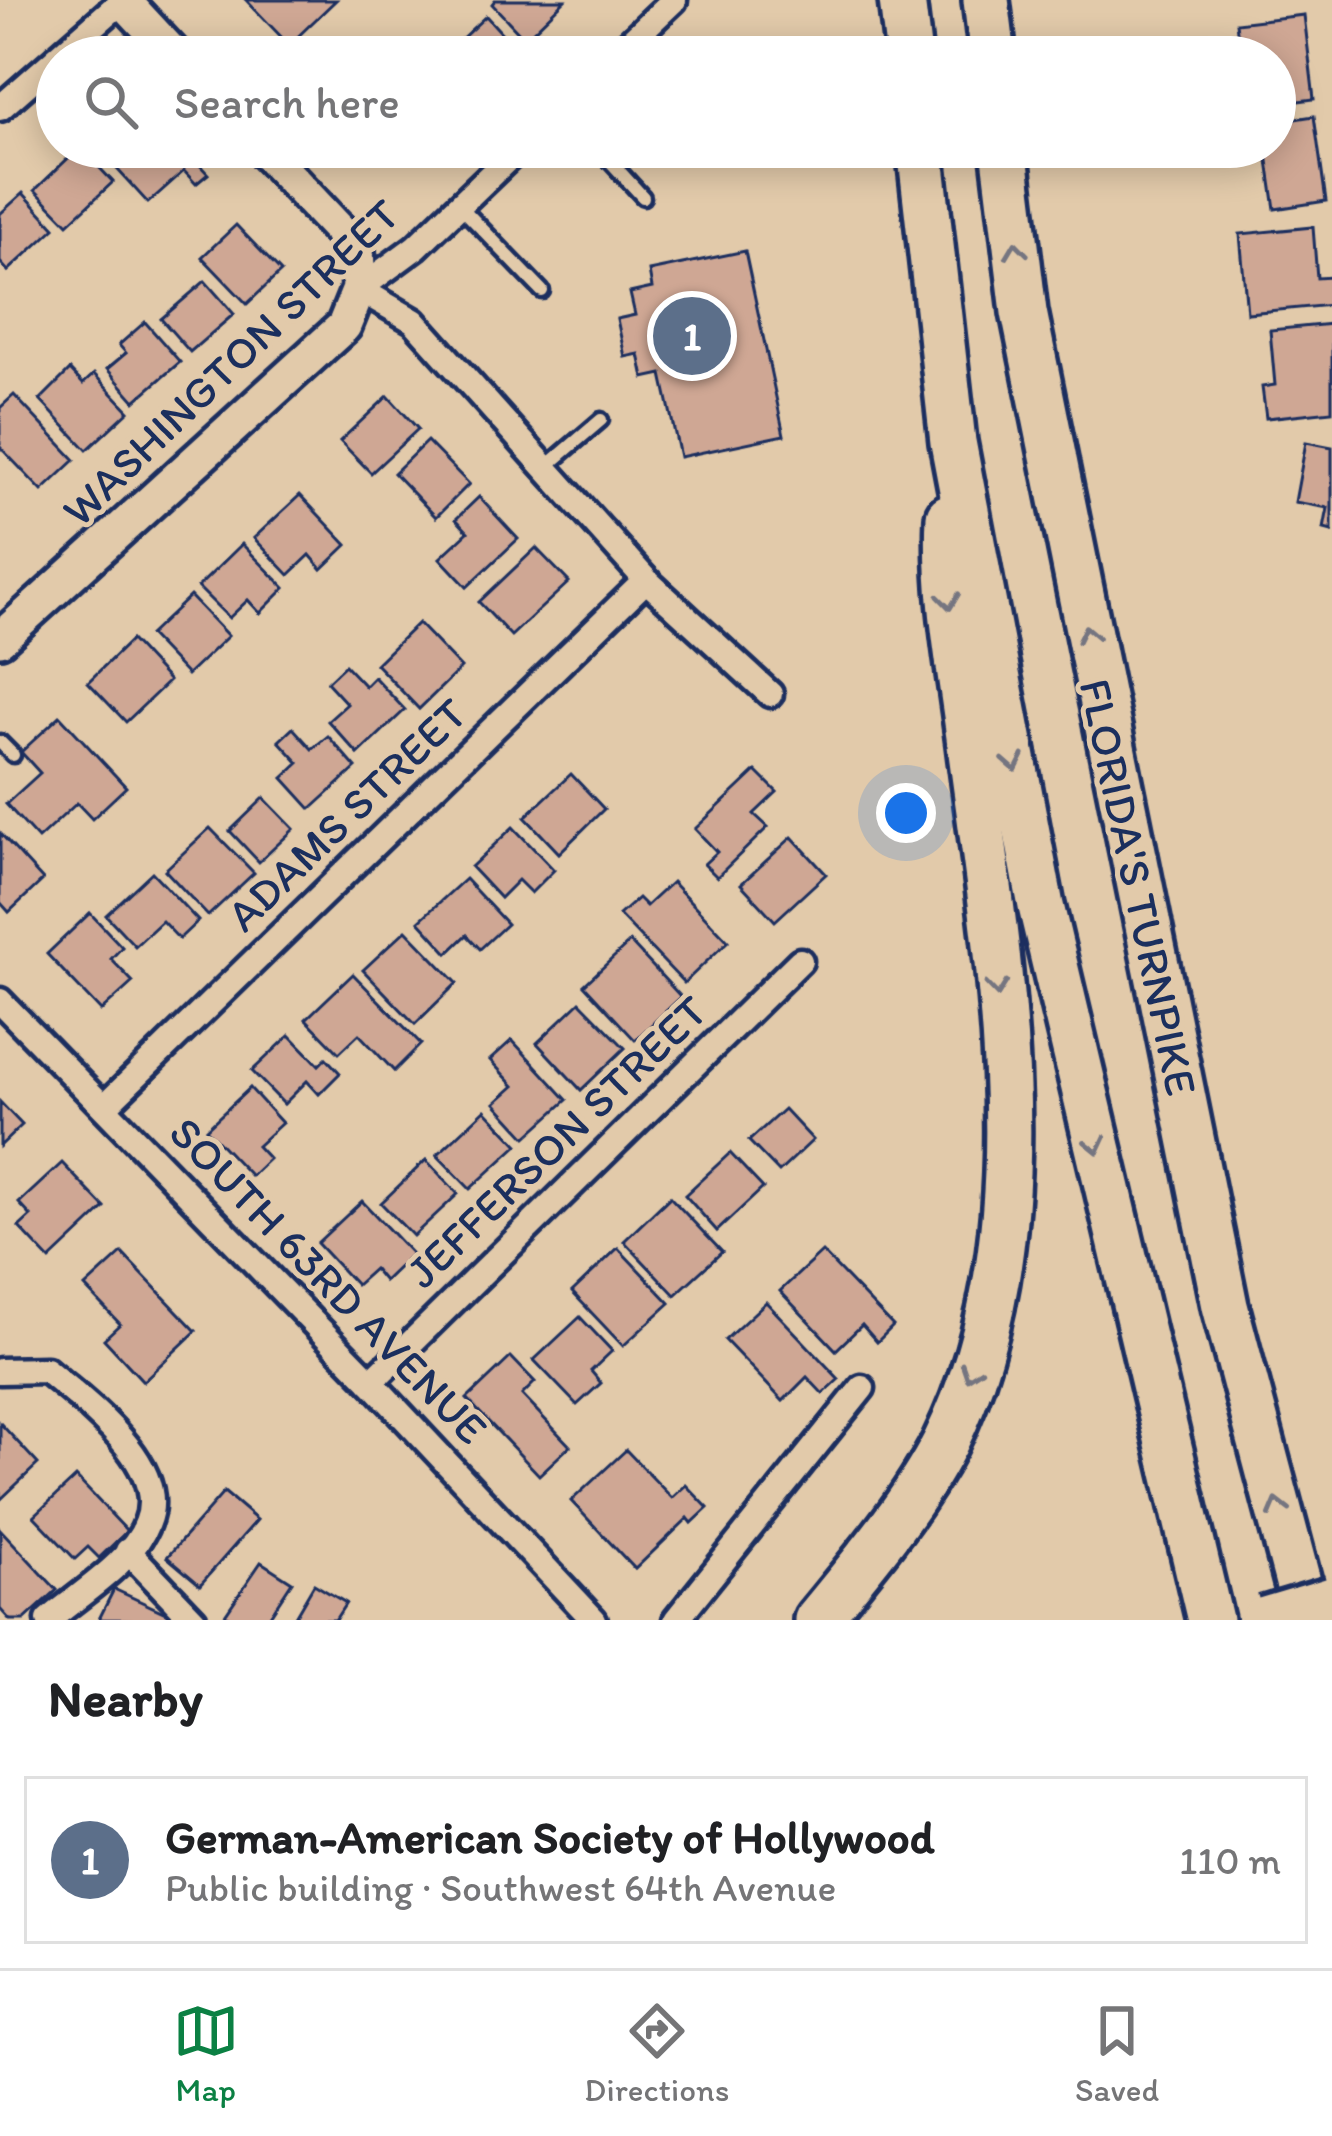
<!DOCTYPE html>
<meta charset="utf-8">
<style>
body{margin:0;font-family:Itim,sans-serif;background:#f6f6f6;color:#202124}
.you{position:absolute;left:906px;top:813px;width:42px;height:42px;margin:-30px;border:9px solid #fff;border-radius:50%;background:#1a73e8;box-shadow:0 0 0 18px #1a73e833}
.badge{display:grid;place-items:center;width:78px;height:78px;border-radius:50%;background:#0b8043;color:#fff;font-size:39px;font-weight:700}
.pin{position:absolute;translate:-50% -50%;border:6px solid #fff;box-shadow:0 3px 12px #0006}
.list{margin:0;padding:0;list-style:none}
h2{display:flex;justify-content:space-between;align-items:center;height:156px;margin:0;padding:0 48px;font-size:51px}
h2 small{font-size:39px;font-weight:400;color:#757577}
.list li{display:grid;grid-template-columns:78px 1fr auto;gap:36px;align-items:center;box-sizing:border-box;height:168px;margin:0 24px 24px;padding:0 24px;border:3px solid #e0e0e0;border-radius:0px}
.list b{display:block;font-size:45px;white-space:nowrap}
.list p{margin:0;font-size:39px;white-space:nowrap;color:#757577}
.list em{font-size:39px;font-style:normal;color:#757577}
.icon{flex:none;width:66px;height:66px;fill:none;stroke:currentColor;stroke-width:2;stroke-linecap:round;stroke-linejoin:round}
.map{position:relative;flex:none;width:1332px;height:1620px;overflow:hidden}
.search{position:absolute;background:#fff;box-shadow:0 6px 30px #0003;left:36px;right:36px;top:36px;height:132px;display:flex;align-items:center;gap:30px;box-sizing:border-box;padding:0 42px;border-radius:66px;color:#757577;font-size:45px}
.sheet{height:348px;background:#fff}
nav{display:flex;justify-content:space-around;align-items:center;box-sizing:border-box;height:168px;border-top:3px solid #e0e0e0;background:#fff;font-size:33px;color:#757577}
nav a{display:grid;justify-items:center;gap:6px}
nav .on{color:#0b8043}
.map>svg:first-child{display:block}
.building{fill:#cfa794;stroke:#1b2f5e;stroke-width:3}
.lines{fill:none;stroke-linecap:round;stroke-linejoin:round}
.service-casing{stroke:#1b2f5e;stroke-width:21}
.minor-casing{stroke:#1b2f5e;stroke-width:33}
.tertiary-casing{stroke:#1b2f5e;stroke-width:42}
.motorway-casing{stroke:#1b2f5e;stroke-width:54}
.service{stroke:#e2caaa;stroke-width:12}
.minor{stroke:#e2caaa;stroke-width:24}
.tertiary{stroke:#e2caaa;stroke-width:33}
.motorway{stroke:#e2caaa;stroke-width:45}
.motorway-bridge-casing{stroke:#1b2f5e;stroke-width:54;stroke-linecap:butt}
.motorway-bridge{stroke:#e2caaa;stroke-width:45}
.oneway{stroke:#757580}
.labels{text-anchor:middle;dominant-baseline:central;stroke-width:10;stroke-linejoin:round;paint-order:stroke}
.street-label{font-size:45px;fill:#1b2f5e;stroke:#e2caaa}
</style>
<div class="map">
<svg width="1332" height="1620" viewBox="0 0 1332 1620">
<rect width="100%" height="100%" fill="#e2caaa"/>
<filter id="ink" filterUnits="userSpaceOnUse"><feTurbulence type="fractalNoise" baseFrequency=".00833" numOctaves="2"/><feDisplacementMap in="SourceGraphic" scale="24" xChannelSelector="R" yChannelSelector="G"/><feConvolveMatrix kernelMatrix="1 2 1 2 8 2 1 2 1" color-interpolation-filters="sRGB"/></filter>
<g filter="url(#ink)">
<!-- building -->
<g class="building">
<polygon points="246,0 336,0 289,45"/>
<polygon points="495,0 565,0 525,39 492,4"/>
<polygon points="1304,15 1314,99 1275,104 1275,57 1240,57 1236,23"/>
<polygon points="486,16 516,49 507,57 442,57"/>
<polygon points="1314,116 1326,201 1275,209 1266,147 1275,147 1275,122"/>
<polygon points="80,147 113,182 68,224 35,190"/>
<polygon points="97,147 160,147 170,158 183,147 208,174 196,184 184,171 148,203"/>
<polygon points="23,193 55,228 8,271 0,262 0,214"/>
<polygon points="236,225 281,272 247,304 202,257"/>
<polygon points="1313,227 1317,278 1332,277 1332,305 1247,313 1240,234"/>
<polygon points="745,251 784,435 680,457 662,374 644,378 639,354 625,357 617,319 635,315 630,293 652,288 649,271"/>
<polygon points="205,281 234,314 190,352 161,319"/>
<polygon points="145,322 180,362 135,401 107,369 126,353 119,345"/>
<polygon points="1332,324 1332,411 1266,418 1262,387 1275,385 1270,330"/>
<polygon points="70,370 83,384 94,374 129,411 87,450 40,400"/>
<polygon points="14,395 75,460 42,491 0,447 0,408"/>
<polygon points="388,396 418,429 371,473 340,441"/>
<polygon points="427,441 469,484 436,517 394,473"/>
<polygon points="1306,442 1332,447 1332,531 1324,529 1328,508 1295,502"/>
<polygon points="300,495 347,545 322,569 310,555 289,575 254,538"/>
<polygon points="479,497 518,539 467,587 440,558 468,532 456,519"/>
<polygon points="242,544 285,588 260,613 248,600 229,618 198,587"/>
<polygon points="536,548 569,582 511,636 479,602"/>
<polygon points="190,596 228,636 187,675 149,635"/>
<polygon points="418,623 461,668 419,709 376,664"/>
<polygon points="131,640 169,681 126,722 88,682"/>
<polygon points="345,665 365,686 374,677 405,710 358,754 328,721 347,704 327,682"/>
<polygon points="60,716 126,787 92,819 77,803 38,839 6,804 40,773 21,752"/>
<polygon points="293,728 312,749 328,736 356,768 311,809 283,778 299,763 279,741"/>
<polygon points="756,771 777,792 754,814 768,827 717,877 704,864 717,852 695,829"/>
<polygon points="571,774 604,809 559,853 525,817"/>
<polygon points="264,798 294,829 259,862 230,831"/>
<polygon points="513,827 554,870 531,893 518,880 500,898 471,867"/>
<polygon points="210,828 254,873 208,916 165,870"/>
<polygon points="0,833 43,880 9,912 0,902"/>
<polygon points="792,837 826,874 775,921 741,884"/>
<polygon points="152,872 198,921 179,939 162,921 135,946 106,915"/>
<polygon points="465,879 507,924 480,949 467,935 448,953 419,921"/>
<polygon points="672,882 728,941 684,983 619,915 638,898 646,906"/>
<polygon points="90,913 122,947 111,959 133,982 101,1011 47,954"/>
<polygon points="406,930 457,983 415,1024 363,970"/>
<polygon points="630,942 681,997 635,1040 584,985"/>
<polygon points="353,974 421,1044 394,1071 359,1034 339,1053 306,1019"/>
<polygon points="580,1002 625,1048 581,1090 537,1043"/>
<polygon points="290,1035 319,1065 326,1058 340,1073 319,1094 307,1081 284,1104 252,1071"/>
<polygon points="512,1040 567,1100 526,1137 495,1103 514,1086 490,1060"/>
<polygon points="250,1088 282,1123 257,1146 269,1159 251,1176 206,1129"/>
<polygon points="0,1102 22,1125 0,1146"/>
<polygon points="784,1109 813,1140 779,1172 749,1141"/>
<polygon points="485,1110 518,1145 470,1189 437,1155"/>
<polygon points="730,1153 763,1188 717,1231 685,1195"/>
<polygon points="426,1160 458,1194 413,1236 381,1203"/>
<polygon points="62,1163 105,1208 50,1260 19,1227 31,1216 19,1203"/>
<polygon points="670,1197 722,1252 675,1295 624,1241"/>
<polygon points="362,1201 412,1254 384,1281 374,1269 356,1285 317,1243"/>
<polygon points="618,1248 670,1303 623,1346 572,1292"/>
<polygon points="822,1252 893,1326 877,1342 862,1325 836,1350 780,1291"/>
<polygon points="122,1253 196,1331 143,1381 104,1339 120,1324 85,1287"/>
<polygon points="766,1302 839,1379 823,1394 807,1377 783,1401 725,1340"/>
<polygon points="580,1317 612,1351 591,1371 601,1383 577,1405 534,1360"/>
<polygon points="511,1357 535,1382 522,1395 570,1446 539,1475 467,1399"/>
<polygon points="0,1423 38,1464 0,1500"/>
<polygon points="626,1450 672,1498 686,1485 708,1508 692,1523 688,1518 635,1569 571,1501"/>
<polygon points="76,1477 127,1531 99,1558 88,1547 75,1559 34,1516"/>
<polygon points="224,1492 257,1520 200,1585 167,1557"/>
<polygon points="0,1529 57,1590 24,1620 10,1620 0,1609"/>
<polygon points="261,1562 292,1582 267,1620 232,1620 225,1615"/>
<polygon points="314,1584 346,1603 335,1620 293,1620"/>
<polygon points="114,1589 172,1616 170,1620 99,1619"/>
</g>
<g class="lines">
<defs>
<g id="service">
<polyline points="597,147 643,197"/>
<polyline points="460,206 542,291"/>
<polyline points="545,468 601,420"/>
<polyline points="0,742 13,755"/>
</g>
<g id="minor">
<polyline points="58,57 123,0"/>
<polyline points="614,57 674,0"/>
<polyline points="0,108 57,58"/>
<polyline points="520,147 416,247 359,289 414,321 646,580 770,694"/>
<polyline points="0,1001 371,1382 594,1620"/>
<polyline points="104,1107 646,580"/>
<path d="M0,1371L46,1370C83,1402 171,1465 147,1523C132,1563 80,1593 49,1620"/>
<polyline points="371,1382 800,961"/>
<polyline points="128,1551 194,1620"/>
<polyline points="676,1620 862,1388"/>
</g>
<g id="tertiary">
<polyline points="123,0 176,57"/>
<polyline points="0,639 344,326 359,289 357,249 261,147"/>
</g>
<g id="motorway">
<polyline points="902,0 909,57"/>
<polyline points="986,0 993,57"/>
<polyline points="920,147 953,442 1041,906 1210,1620"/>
<polyline points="1004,147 1024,312 1225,1306 1308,1620"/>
<path d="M817,1620C862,1565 912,1507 945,1443C1048,1236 1000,972 971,752C961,672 945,597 949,517"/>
</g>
</defs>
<!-- service casing -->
<use href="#service" class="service-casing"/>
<!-- minor casing -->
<use href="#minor" class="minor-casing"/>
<!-- tertiary casing -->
<use href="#tertiary" class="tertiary-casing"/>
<!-- motorway casing -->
<use href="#motorway" class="motorway-casing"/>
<!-- service -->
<use href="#service" class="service"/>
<!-- minor -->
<use href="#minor" class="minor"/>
<!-- tertiary -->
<use href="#tertiary" class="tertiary"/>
<!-- motorway -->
<use href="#motorway" class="motorway"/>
<defs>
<polyline id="motorway-bridge" points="1265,1620 1332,1600"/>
</defs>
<!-- motorway-bridge casing -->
<use href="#motorway-bridge" class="motorway-bridge-casing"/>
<!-- motorway-bridge -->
<use href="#motorway-bridge" class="motorway-bridge"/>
</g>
<!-- one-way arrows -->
<defs><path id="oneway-chevron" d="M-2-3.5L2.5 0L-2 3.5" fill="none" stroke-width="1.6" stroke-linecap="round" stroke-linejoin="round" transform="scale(3)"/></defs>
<g class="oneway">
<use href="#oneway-chevron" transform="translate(1016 250) rotate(-97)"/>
<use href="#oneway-chevron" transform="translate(949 601) rotate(83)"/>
<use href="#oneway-chevron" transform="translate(1087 634) rotate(-102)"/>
<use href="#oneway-chevron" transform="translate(1014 763) rotate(79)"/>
<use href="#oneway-chevron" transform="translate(997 988) rotate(84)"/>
<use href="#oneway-chevron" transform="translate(1096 1145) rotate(77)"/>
<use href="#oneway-chevron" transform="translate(970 1372) rotate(109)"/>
<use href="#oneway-chevron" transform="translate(1278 1507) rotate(-105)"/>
</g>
</g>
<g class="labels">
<!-- street labels -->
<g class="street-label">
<text transform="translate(230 362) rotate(-44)">WASHINGTON STREET</text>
<text transform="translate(346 814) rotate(-44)">ADAMS STREET</text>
<text transform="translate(1139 887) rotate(78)">FLORIDA'S TURNPIKE</text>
<text transform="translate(556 1141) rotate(-44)">JEFFERSON STREET</text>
<text transform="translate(329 1280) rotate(46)">SOUTH 63RD AVENUE</text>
</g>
</g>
</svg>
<div class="you"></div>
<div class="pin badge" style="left:692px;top:336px;background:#5c6f8a">1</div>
<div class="search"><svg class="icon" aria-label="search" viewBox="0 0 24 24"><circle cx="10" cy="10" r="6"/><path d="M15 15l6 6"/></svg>Search here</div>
</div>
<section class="sheet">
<h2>Nearby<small></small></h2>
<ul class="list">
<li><span class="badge" style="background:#5c6f8a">1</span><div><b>German-American Society of Hollywood</b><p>Public building · Southwest 64th Avenue</p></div><em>110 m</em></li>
</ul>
</section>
<nav>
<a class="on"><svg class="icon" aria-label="map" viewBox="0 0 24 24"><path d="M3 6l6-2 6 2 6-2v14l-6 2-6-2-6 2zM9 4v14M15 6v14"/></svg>Map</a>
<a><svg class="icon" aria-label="directions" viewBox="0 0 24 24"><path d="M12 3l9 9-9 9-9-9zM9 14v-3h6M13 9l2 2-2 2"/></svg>Directions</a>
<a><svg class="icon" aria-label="saved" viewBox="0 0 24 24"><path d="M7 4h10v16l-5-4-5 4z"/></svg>Saved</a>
</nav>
